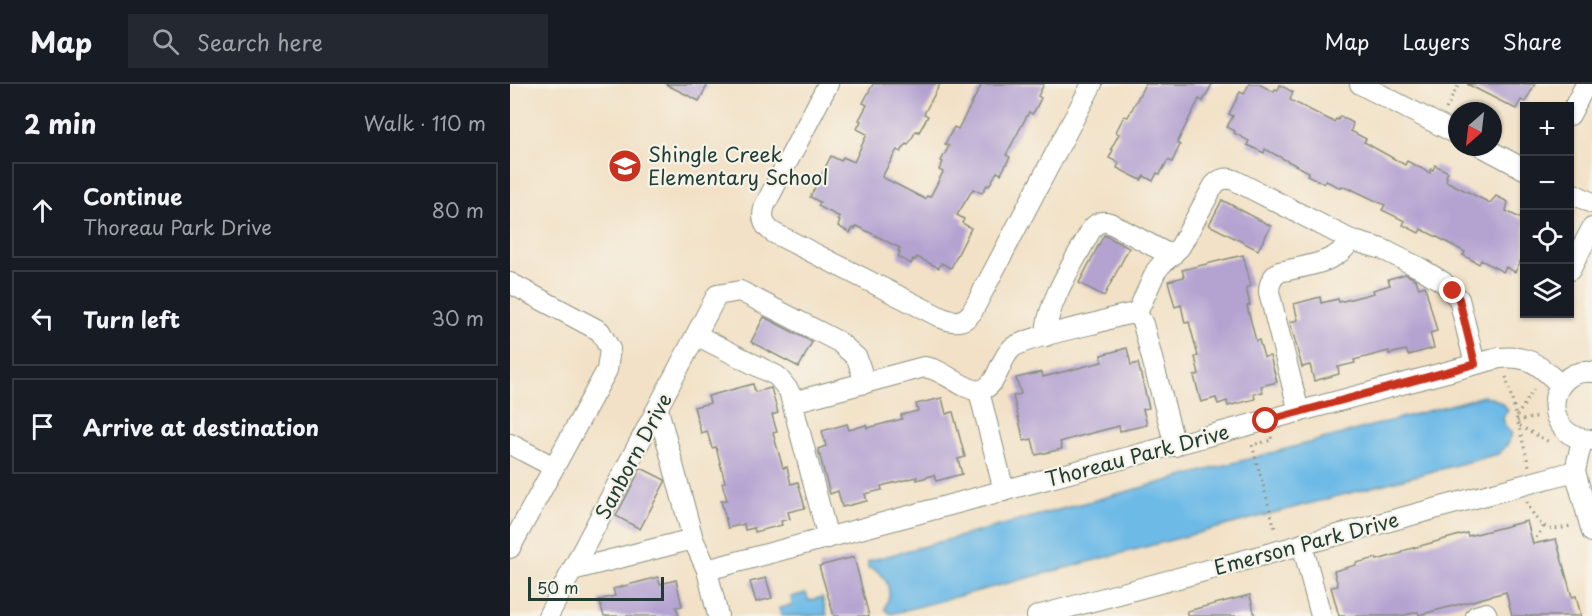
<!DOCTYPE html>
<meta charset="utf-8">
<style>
body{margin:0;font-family:"Playpen Sans",sans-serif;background:#242831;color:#f1f3f6}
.controls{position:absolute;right:18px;top:18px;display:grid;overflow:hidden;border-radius:0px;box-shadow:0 2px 4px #0004}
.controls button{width:54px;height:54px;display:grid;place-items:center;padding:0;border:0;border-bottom:2px solid #363941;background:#171b24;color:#f1f3f6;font:30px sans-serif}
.compass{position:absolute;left:938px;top:18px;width:54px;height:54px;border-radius:50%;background:#171b24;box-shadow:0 2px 4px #0004;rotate:208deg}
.scale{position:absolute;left:18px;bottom:15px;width:136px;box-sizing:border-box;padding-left:6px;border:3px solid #1f3d34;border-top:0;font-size:16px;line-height:21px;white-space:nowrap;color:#1f3d34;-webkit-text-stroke:4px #f7f3e8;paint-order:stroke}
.stop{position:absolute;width:18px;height:18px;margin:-14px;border:4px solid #c8321e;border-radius:50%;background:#fff}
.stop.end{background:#c8321e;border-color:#fff;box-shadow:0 2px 6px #0008}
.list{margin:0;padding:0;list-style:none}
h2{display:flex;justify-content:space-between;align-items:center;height:78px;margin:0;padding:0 24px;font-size:26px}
h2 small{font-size:20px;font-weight:400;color:#9ea1a6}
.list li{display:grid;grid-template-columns:39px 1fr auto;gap:18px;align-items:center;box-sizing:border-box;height:96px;margin:0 12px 12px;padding:0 12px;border:2px solid #363941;border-radius:0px}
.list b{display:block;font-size:22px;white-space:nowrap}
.list p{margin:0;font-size:20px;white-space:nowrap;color:#9ea1a6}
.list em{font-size:20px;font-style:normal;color:#9ea1a6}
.icon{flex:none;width:33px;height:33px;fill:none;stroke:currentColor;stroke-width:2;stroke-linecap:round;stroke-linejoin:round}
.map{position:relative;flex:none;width:1082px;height:532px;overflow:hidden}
header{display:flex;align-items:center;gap:36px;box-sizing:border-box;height:84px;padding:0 30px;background:#171b24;border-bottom:2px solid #363941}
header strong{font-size:28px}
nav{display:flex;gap:33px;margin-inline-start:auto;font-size:21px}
.search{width:420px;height:54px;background:#242831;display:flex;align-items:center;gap:15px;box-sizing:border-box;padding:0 21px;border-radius:0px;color:#9ea1a6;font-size:22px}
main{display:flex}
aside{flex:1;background:#171b24}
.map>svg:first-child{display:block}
.water{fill:#6dbae7;stroke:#467c8e;stroke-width:1.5}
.building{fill:#b4a3d1}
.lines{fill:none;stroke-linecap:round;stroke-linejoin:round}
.minor-casing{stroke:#888f7d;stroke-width:22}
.path{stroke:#888f7d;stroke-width:3;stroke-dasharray:1.5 4.5;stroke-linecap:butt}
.minor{stroke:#fff;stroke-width:20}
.route{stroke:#c8321e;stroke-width:8}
.labels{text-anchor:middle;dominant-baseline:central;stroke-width:4.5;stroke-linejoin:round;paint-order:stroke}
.poi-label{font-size:20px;fill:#1f3d34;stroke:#f7f3e8;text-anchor:start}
.street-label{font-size:20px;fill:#1f3d34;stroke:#f7f3e8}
</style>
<header>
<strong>Map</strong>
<div class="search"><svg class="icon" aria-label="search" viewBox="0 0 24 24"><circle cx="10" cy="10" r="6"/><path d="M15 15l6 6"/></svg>Search here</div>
<nav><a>Map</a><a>Layers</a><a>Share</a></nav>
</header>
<main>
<aside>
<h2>2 min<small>Walk · 110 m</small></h2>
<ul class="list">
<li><svg class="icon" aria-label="ahead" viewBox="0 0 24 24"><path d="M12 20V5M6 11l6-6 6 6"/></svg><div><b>Continue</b><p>Thoreau Park Drive</p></div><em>80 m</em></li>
<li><svg class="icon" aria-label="left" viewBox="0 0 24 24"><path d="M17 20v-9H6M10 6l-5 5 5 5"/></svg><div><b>Turn left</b></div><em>30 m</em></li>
<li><svg class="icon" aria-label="arrive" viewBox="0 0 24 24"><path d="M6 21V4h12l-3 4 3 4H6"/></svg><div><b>Arrive at destination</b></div></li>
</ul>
</aside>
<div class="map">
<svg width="1082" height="532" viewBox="0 0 1082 532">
<rect width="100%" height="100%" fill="#f7f3e8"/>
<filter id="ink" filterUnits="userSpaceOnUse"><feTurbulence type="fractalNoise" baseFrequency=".0167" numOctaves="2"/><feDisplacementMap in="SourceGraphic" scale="12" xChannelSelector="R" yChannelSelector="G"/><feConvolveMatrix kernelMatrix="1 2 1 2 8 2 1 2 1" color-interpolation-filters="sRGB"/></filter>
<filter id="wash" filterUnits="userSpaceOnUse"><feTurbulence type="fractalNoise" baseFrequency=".008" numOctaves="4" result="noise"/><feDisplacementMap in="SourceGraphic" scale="24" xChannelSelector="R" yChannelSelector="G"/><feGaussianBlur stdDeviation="1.35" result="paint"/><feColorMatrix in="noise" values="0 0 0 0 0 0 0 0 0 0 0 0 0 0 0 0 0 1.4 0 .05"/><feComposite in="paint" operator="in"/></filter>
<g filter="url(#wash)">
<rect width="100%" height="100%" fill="#f2e1c6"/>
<!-- water -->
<g class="water">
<path d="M973,312C984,314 991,317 998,326L993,333L995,342L1002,349C1000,358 996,364 988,370L381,530L375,525C376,520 379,515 379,510C379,497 370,485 358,484V477Z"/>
<polygon points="296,509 299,517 312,513 317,531 271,532 269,524 283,521 281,513"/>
</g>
<g id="blocks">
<!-- building -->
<g class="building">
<polygon points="155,0 198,0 189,17"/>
<polygon points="363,0 430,0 414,30 418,32 409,48 406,47 398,61 396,60 391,68 387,66 372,93 415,115 417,112 420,113 433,88 429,86 433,78 431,77 439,62 435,60 444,43 448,45 472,0 534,0 528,12 531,14 525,26 522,30 519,28 496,71 500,73 491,90 487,88 479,102 477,101 472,109 463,105 447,131 454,135 452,139 461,144 441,184 431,179 429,184 407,173 405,176 403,175 401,180 388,173 390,168 388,167 390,164 347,142 345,145 343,144 340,149 328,142 330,137 328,136 330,133 308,122 310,118 300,113 321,72 331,77 333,73 344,78 357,50 347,45 351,37 349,36 357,21 353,19"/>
<polygon points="635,0 702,0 693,17 689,15 667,59 670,61 662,78 658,76 650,90 647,89 643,97 634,92 631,96 607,84 609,79 599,74 603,66 601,65 609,50 606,48 614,32 618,33"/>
<polygon points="739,0 749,0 764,8 765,5 768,6 770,1 783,8 780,16 824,38 826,35 828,36 830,32 843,39 841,47 856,55 854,58 895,81 897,77 920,89 921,85 923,86 925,81 938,88 936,92 937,93 936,97 980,119 986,112 998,118 996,127 1014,136 1014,170 1005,188 996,183 993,188 971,176 969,180 953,171 955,168 929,154 911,145 909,149 893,141 895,137 872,126 875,121 841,105 841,106 832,102 831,104 816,97 814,100 811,98 797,91 799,88 785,81 755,65 754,69 737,61 739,57 724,49 725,47 717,43 723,32 719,30 730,8 734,10"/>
<polygon points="957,0 1025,0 1015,18 1011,16 1006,25"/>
<polygon points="712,116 761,142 748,166 699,141"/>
<polygon points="594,151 619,164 594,212 569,199"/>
<polygon points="733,171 741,202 736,204 740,221 737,222 746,257 749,256 754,273 760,272 767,298 751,302 753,308 744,310 745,315 718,322 717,317 708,320 706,314 691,318 684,292 689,290 685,273 688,272 679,238 675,239 671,221 665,223 658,197 674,193 672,186"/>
<polygon points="896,190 906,196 909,204 915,202 927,247 920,249 924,264 898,271 896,266 879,270 879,267 844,276 845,279 828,283 829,290 804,297 800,281 792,283 780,238 788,236 784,220 810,213 811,219 828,215 829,218 864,209 863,206 880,201 878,195"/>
<polygon points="254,233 302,258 289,283 241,258"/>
<polygon points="617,264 621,281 628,279 639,324 633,325 637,341 610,347 609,342 567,353 550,358 552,365 526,371 522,355 514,357 503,312 511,310 506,294 532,288 533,293 576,282 592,278 591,271"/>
<polygon points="243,300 245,308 261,304 268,329 262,331 267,348 263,349 273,384 277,383 281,400 288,398 295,424 278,428 280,435 271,437 272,441 245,448 244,444 235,446 234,440 218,444 211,417 217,416 212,399 215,398 206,363 202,364 197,347 191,349 184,323 200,319 198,312"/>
<polygon points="432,314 436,330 443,328 455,373 448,375 452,390 426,397 424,391 407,396 407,393 371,402 372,406 355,410 357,417 332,423 328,407 320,410 308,365 316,362 312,347 337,340 339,346 356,341 357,344 392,335 391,331 408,327 406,320"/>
<polygon points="131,384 155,396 155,398 130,445 106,432"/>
<polygon points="1017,437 1023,460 1046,455 1062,513 1066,512 1071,532 1002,532 996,508 909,531 908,528 891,532 829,532 821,503 828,502 824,487 846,481 846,479 866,474 867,476 892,469 892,467 957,449 958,452"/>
<polygon points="344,473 359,532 324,532 309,482"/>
<polygon points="148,493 150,500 166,496 172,522 166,523 169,532 94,532 89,516 105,512 103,505"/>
<polygon points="256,494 262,514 246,518 240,498"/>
<polygon points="740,511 745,532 677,532 677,527"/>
</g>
</g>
</g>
<g filter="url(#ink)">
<use href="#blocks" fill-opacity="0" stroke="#888f7d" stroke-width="1.5"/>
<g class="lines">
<defs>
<g id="minor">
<path d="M318,0L255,121C251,133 253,142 264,149L432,234C444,239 454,239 462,228L582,0"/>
<polyline points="850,0 947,50"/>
<polyline points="1060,31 1076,0"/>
<polyline points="973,63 1014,85"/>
<polyline points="1060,108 1082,119"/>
<polyline points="1060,186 1082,144"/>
<polyline points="0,199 90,247 100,265 97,286 0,464"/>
<polyline points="186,251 267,292 279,307 318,454"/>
<path d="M536,252C536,219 566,175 581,146C586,139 592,136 600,139L662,172"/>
<path d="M1082,288C1034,284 1030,355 1082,356"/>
<path d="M283,318L414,283C434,285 449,304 469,307"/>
<polyline points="148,325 183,455 197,486 208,532"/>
<path d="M789,328L759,208C759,200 762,193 769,188C794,182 827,180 841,156"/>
<polyline points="1072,356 1065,387 1082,448"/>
<polyline points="0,360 44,383"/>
<path d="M665,362L633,240L627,229L646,187L651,181L670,163L704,101C710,95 716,93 724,96L841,156L872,165L910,184L933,198L949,215L965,280"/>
<path d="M494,407L469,307C489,302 488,277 502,264C513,255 569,243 586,239C599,235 613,230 627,229"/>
<polyline points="792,460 811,532"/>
<polyline points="62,486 183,455"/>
<path d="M197,486L989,274C1021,271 1028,281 1051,301"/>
<polyline points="38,532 207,211 230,207 329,258 347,274 355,299"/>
<polyline points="527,532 1065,387"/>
<polyline points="966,532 976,529 977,532"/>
</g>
</defs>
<!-- minor casing -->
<use href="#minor" class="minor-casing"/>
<!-- path -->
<g class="path">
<polyline points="936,25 949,0"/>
<polyline points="996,293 1019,382"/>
<polyline points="1007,332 1026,302"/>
<polyline points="1007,337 1030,332"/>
<polyline points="1010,342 1041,359"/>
<polyline points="761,353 762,356 742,361 766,448"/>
<path d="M1017,418C1020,425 1027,438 1034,442C1042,447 1055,444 1063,441"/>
<polyline points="1026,454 1034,442"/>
</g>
<!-- minor -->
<use href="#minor" class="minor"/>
</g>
</g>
<g class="lines" filter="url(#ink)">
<!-- route -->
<polyline class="route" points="756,337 965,280 949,215 943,207"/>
</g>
<!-- icons -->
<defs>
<symbol id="school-disc" viewBox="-11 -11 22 22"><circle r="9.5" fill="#c8321e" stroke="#f7f3e8"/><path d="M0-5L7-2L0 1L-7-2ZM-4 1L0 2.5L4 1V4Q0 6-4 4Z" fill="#fff"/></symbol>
</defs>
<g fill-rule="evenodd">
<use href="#school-disc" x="96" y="63" width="38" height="38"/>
</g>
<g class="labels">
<!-- poi labels -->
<g class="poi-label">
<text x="138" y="70">Shingle Creek<tspan x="138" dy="23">Elementary School</tspan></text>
</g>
<!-- street labels -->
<g class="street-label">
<text transform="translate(627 371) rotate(-15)">Thoreau Park Drive</text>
<text transform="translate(123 372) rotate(-62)">Sanborn Drive</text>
<text transform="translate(796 459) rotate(-15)">Emerson Park Drive</text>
</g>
</g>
</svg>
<div class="controls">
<button>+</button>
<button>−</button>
<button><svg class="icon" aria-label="locate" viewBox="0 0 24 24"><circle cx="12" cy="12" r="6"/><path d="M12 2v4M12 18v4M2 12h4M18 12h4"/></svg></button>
<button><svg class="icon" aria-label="layers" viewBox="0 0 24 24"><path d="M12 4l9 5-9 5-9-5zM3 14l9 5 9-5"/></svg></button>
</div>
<svg class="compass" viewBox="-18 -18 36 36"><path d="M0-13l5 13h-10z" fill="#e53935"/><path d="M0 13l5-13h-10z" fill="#9ea1a6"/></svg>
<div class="scale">50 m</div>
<div class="stop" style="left:756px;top:337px"></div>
<div class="stop end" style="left:943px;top:207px"></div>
</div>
</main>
